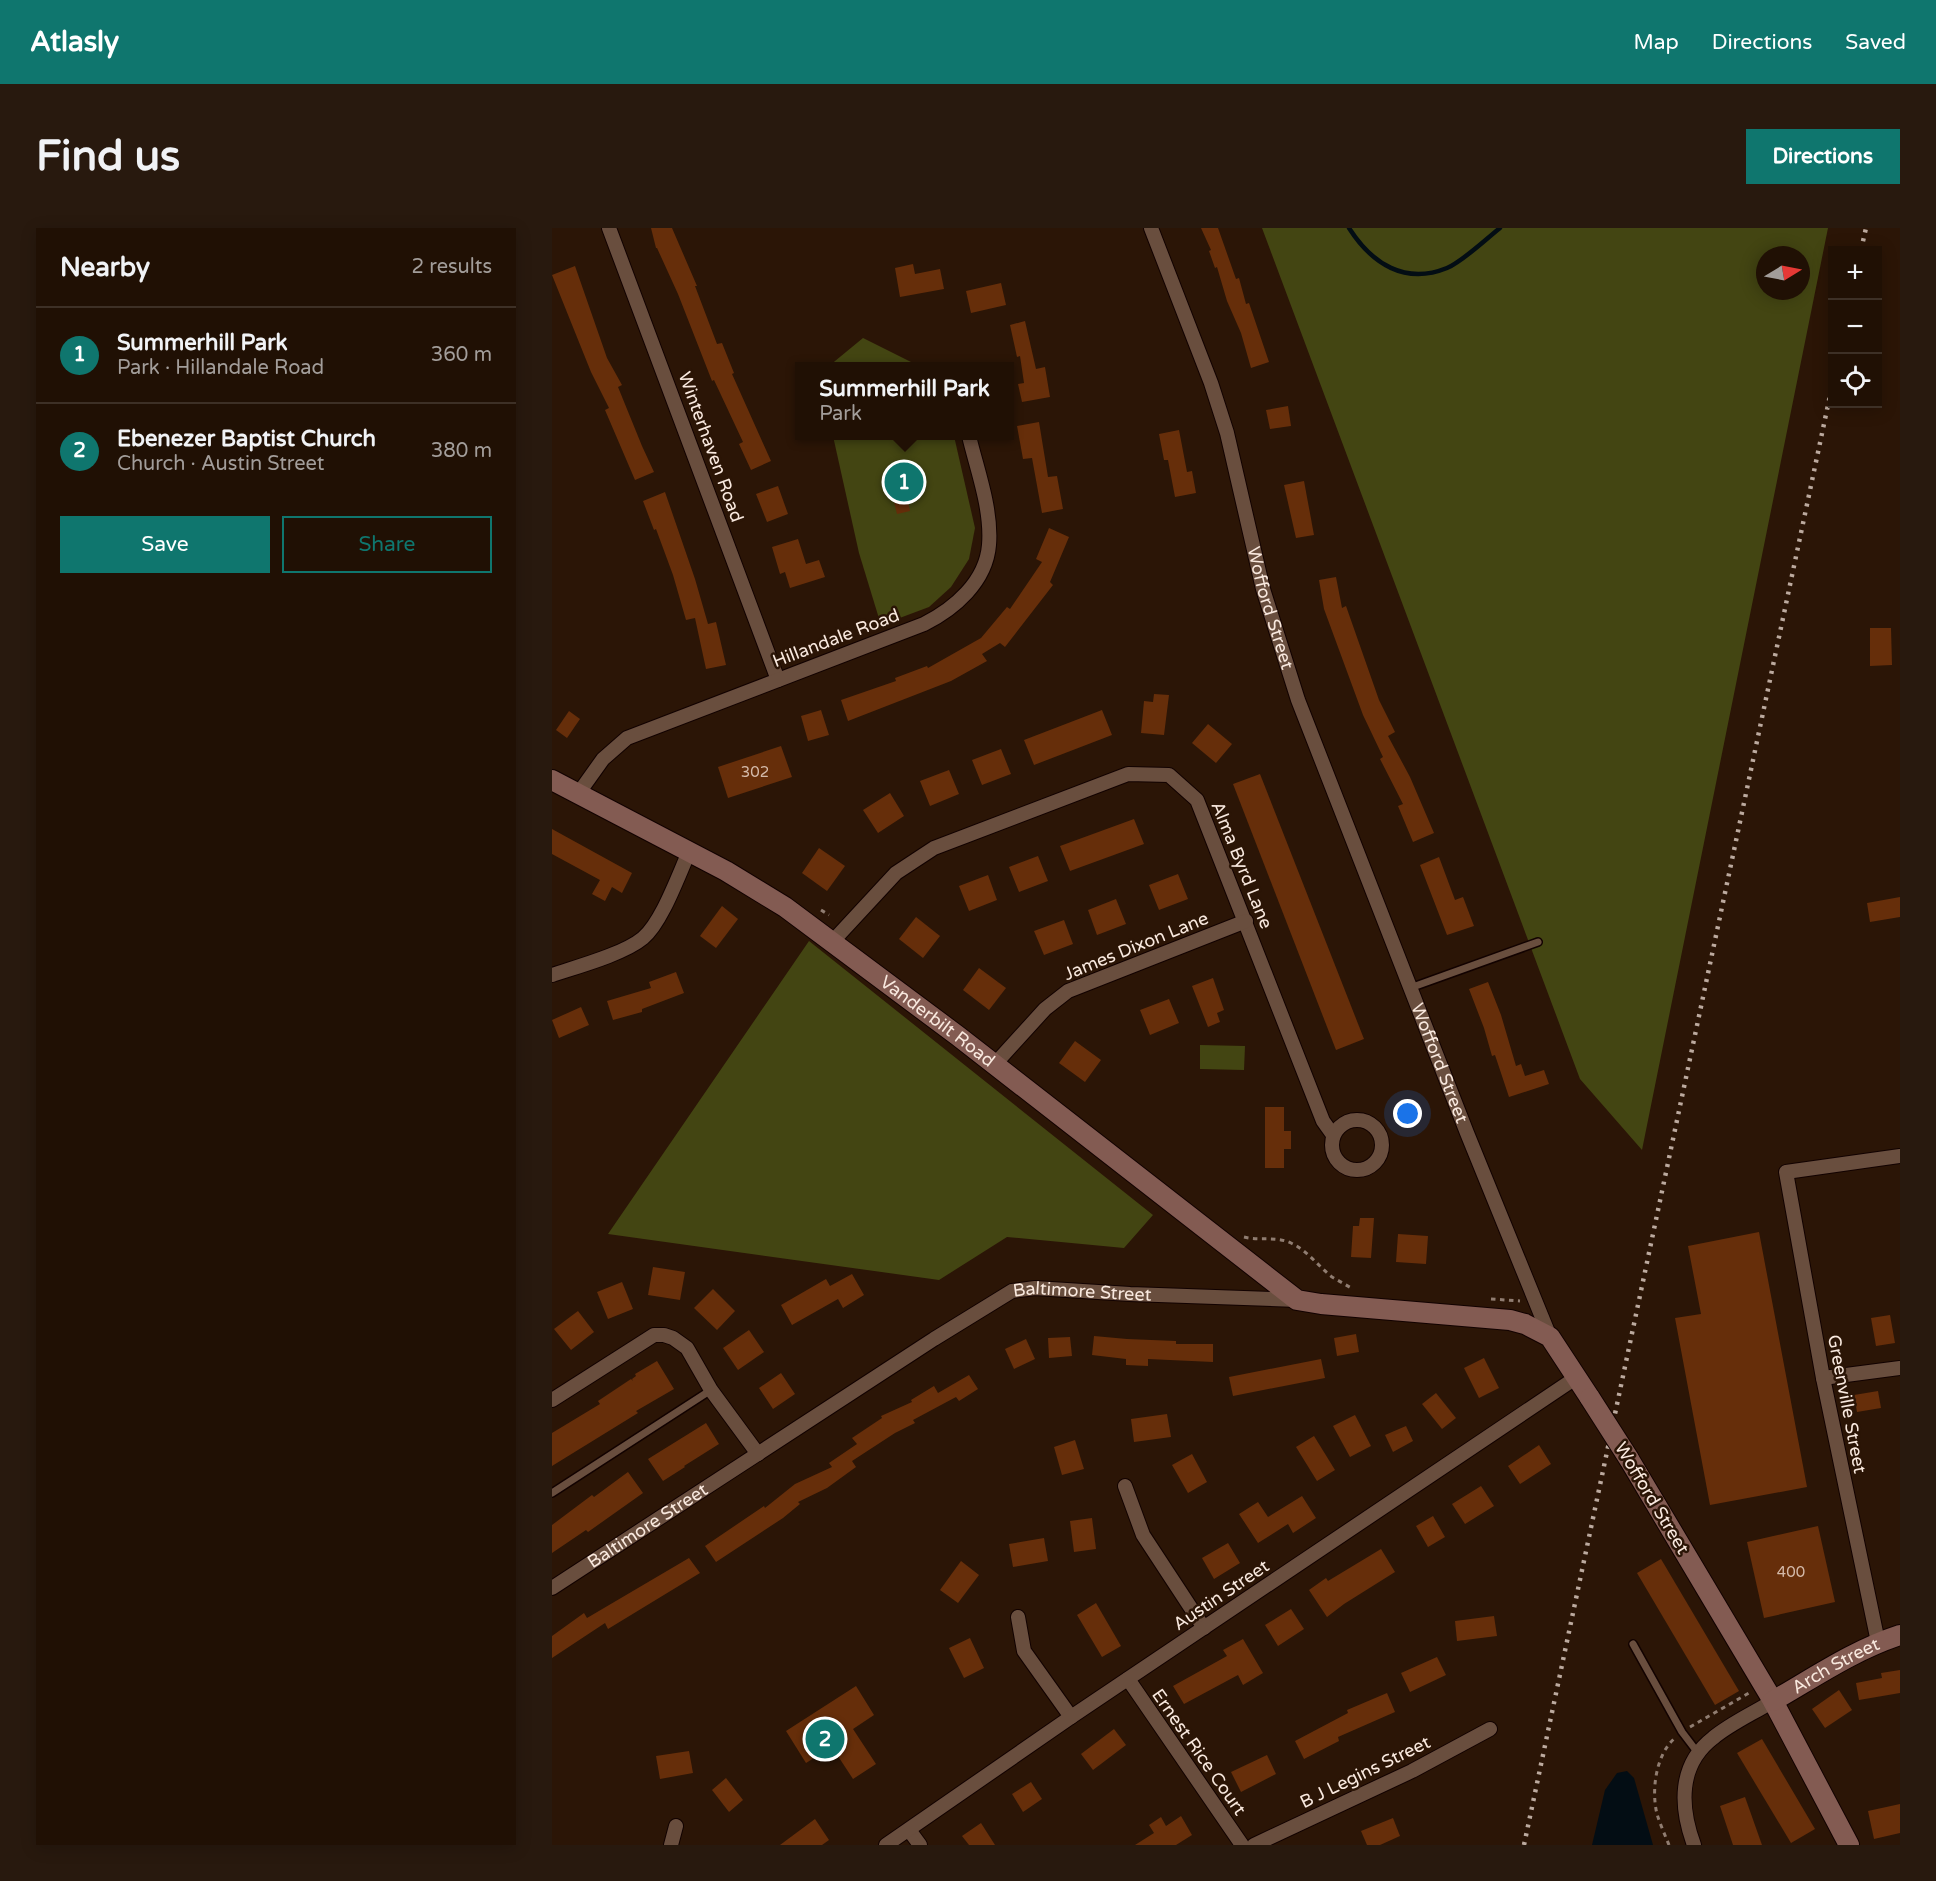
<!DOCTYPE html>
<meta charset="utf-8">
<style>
body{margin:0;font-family:"Varela Round",sans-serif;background:#28190e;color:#f1f3f6}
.controls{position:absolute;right:18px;top:18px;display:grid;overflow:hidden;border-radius:0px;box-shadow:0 3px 15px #0003}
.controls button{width:54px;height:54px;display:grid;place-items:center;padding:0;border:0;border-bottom:2px solid #3d3026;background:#201004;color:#f1f3f6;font:30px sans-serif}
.compass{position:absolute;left:1204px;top:18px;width:54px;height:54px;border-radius:50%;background:#201004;box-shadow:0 3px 15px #0003;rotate:80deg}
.you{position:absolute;left:856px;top:886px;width:21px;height:21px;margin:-15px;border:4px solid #fff;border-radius:50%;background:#1a73e8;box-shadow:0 0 0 9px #1a73e833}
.badge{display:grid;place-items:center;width:39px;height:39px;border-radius:50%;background:#0f766e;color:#fff;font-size:20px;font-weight:700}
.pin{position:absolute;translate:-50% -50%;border:3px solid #fff;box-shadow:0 2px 6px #0006}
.popup{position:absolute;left:243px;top:134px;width:219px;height:78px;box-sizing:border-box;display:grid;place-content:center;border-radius:0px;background:#201004;filter:drop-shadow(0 2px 4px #0005);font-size:20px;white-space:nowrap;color:#a29d9a}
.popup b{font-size:22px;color:#f1f3f6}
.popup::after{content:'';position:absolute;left:50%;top:100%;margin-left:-12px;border:12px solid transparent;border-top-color:#201004}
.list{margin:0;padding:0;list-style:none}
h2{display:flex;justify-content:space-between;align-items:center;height:78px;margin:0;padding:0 24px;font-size:26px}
h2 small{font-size:20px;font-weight:400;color:#a29d9a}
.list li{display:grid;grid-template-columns:39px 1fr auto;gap:18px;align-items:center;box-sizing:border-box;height:96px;padding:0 24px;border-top:2px solid #3d3026}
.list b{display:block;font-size:22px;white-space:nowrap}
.list p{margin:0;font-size:20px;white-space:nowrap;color:#a29d9a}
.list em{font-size:20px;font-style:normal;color:#a29d9a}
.actions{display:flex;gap:12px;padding:18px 24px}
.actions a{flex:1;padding:14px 0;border:2px solid #0f766e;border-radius:0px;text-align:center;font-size:21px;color:#0f766e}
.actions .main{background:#0f766e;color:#fff}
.icon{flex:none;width:33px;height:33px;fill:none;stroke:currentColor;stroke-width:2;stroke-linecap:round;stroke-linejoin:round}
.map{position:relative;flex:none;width:1348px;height:1617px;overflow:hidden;border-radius:0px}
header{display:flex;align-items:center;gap:36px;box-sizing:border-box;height:84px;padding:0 30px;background:#0f766e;color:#fff}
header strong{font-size:28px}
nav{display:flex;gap:33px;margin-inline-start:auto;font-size:21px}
.intro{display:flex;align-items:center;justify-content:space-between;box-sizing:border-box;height:144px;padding:0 36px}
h1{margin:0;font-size:42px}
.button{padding:15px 27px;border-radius:0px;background:#0f766e;color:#fff;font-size:21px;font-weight:700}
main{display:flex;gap:36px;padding:0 36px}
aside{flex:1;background:#201004;border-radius:0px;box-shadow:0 3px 15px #0003}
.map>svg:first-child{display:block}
.green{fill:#434512;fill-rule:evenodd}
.water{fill:#030d14}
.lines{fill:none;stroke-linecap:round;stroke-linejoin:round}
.stream{stroke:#030d14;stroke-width:4.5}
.building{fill:#662e0a}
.lane-casing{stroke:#120200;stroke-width:10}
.street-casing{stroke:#120200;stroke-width:16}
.secondary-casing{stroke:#120200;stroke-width:22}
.path{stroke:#907d71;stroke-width:3;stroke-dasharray:4.5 4.5;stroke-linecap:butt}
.lane{stroke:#694e3e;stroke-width:7}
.street{stroke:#694e3e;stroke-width:14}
.secondary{stroke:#835b52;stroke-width:20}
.rail{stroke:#bcaa9f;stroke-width:4.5;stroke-dasharray:3 6;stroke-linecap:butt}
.secondary-bridge-casing{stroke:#120200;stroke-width:22;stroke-linecap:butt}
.secondary-bridge{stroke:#835b52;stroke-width:20}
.labels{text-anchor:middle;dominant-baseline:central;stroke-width:5;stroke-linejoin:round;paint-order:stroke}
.number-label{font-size:15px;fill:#d4baaa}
.street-label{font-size:18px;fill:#f9e9df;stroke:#2b1506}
</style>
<header>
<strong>Atlasly</strong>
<nav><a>Map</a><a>Directions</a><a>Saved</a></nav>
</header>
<div class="intro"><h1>Find us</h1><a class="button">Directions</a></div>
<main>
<aside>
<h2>Nearby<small>2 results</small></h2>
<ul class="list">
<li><span class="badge">1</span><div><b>Summerhill Park</b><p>Park · Hillandale Road</p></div><em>360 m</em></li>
<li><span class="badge">2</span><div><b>Ebenezer Baptist Church</b><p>Church · Austin Street</p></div><em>380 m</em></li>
</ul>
<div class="actions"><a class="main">Save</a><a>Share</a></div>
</aside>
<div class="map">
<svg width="1348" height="1617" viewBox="0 0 1348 1617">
<rect width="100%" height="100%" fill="#2b1506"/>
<!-- green -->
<g class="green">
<path d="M710,0H1276L1090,922L1028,851ZM1213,27H1249V63H1213Z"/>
<polygon points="311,110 367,138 277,138"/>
<polygon points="281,208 402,208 423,300 417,331 399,359 377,379 329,397 307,325"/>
<polygon points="257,713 601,987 572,1020 455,1009 387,1052 56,1006"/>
<polygon points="648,817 693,818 692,842 648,841"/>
</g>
<!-- water -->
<polygon class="water" points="1075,1543 1082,1550 1101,1617 1040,1617 1053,1562 1065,1545"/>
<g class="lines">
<!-- stream -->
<path class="stream" d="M797,0C820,36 853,57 895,40C910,34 934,11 948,0"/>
</g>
<!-- building -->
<g class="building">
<polygon points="99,0 120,0 145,58 143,58 165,116 170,115 182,145 180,146 219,233 199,242 187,216 191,214 162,152 160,153 126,66 105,20 104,20"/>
<polygon points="649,0 666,0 684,51 687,50 694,76 697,75 717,134 699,140 689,105 675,73 665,39 663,40 657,23 659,22"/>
<polygon points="361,36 363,46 388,41 392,61 348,69 343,40"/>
<polygon points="23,38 55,130 70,157 66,159 90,218 102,244 83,252 53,182 57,180 39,144 0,47"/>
<polygon points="449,55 454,77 419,85 414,63"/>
<polygon points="473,93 484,141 493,139 498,169 470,174 466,156 472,155 468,128 465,129 458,97"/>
<polygon points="736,178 739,198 718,201 714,182"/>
<polygon points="487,194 496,249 505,248 511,281 490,285 480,230 471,231 465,198"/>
<polygon points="627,202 635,244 640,243 644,265 623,269 616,232 612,232 607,206"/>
<polygon points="351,250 358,283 345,286 337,253"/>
<polygon points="752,253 762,307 744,310 732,257"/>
<polygon points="226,258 236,286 215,294 204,266"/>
<polygon points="113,264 143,351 156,396 164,394 174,437 154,441 143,390 134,392 121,347 104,301 102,302 91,273"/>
<polygon points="497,300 517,309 498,354 501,357 453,419 448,415 430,426 435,433 399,453 296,493 289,472 344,453 343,450 375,438 376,440 429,410 455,379 458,381 490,334 484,331"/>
<polygon points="246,311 254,336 267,332 273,349 238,360 233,344 228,346 220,319"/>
<polygon points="784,349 790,380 794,378 827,472 843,504 836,508 858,549 882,605 861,614 846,578 851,576 828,531 831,529 811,487 772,381 767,352"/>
<polygon points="1318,400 1339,400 1340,437 1318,438"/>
<polygon points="602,466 617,467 612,507 589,505 592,473 601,474"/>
<polygon points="269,482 277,507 256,513 249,488"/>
<polygon points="550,482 560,507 482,537 472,512"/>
<polygon points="17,483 28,491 15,510 4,502"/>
<polygon points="656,496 680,516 664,535 640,515"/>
<polygon points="229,518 240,549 176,570 166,539"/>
<polygon points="449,521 459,546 430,557 420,532"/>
<polygon points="397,542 407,566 378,578 368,553"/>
<polygon points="708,546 812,811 784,822 681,556"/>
<polygon points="338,565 352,588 326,605 311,582"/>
<polygon points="582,591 592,616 518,643 508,618"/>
<polygon points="0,601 80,645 70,665 60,659 53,673 40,666 48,652 0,626"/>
<polygon points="267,620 293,638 275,663 250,645"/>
<polygon points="486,628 496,653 467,664 457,639"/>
<polygon points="887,629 903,672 911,669 922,698 895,707 868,637"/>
<polygon points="626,646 636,671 607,682 597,657"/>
<polygon points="436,647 445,672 417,683 407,658"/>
<polygon points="1348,669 1348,689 1318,694 1315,675"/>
<polygon points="564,671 574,696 545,707 536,682"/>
<polygon points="170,678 186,691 164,720 148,708"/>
<polygon points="364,689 388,708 371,730 347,711"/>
<polygon points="512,692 521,716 492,727 482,703"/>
<polygon points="427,740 454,760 437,782 411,762"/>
<polygon points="124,744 132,765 90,781 90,784 61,792 55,773 99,760 97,754"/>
<polygon points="661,750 672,782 665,785 668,794 656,799 640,758"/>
<polygon points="936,754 949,787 964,838 969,836 973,848 992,842 997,856 957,869 943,827 940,828 932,800 917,761"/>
<polygon points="617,771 627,795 598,807 588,782"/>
<polygon points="29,779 37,797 7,810 0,792"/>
<polygon points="523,813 549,832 533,854 507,835"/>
<polygon points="713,879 732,879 732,903 739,903 739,921 732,921 732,940 713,940"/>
<polygon points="808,990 822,990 819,1030 799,1029 801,998 807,998"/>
<polygon points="1207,1004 1255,1259 1158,1277 1123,1090 1149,1086 1136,1018"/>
<polygon points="846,1006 876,1008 874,1036 844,1034"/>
<polygon points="101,1039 133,1044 128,1072 96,1067"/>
<polygon points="300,1046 312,1067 291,1080 286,1071 240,1097 229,1077 274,1051 278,1058"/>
<polygon points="70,1054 81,1081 56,1091 45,1064"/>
<polygon points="161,1061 183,1083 165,1102 142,1080"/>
<polygon points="26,1083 42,1104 19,1122 2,1101"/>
<polygon points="1338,1087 1343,1115 1324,1118 1319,1090"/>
<polygon points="197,1102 212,1124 186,1142 171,1120"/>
<polygon points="804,1106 807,1124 785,1128 782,1110"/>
<polygon points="542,1108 575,1111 624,1113 624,1116 661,1116 661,1134 596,1131 596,1138 574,1137 574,1131 540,1127"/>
<polygon points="518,1109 520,1128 497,1130 496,1110"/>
<polygon points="474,1111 483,1131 462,1141 453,1121"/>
<polygon points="932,1130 947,1160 927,1170 912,1140"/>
<polygon points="769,1131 773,1150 681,1168 677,1149"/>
<polygon points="105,1133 122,1161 84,1183 86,1185 0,1238 0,1205 48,1176 46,1173 79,1151 81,1153 80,1151 84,1148 83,1146"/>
<polygon points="229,1145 243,1166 221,1181 207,1160"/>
<polygon points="417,1147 426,1161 407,1173 404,1169 361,1192 363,1195 343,1205 300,1233 304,1239 275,1260 246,1274 248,1276 231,1290 164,1334 153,1318 212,1278 213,1280 243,1256 280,1239 277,1235 305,1216 300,1210 330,1190 329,1188 360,1174 359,1172 382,1158 386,1165"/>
<polygon points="1326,1163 1329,1180 1305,1184 1302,1167"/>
<polygon points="884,1165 904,1190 890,1201 870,1176"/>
<polygon points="615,1186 619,1209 582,1214 579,1191"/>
<polygon points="803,1187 819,1218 798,1229 781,1198"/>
<polygon points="154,1195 167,1216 132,1238 133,1239 111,1253 96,1231"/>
<polygon points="854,1198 861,1213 841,1224 833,1207"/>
<polygon points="762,1208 783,1242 765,1253 744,1219"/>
<polygon points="523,1212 532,1241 510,1247 502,1219"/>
<polygon points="987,1217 999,1236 968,1256 956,1238"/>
<polygon points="640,1226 655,1254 636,1265 620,1237"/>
<polygon points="76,1244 91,1265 36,1304 34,1302 0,1325 0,1297 40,1267 42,1269"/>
<polygon points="929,1258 942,1278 913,1296 900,1276"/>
<polygon points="750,1268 764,1290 741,1305 736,1296 706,1315 687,1286 706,1274 716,1289"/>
<polygon points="881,1288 893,1309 876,1319 864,1298"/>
<polygon points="540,1290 544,1321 522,1324 518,1293"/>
<polygon points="1266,1298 1283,1374 1212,1390 1195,1314"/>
<polygon points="492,1310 496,1333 461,1339 457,1316"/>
<polygon points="676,1315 688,1335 662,1351 650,1330"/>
<polygon points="829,1321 843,1344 792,1376 775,1389 757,1362 774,1350 776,1353"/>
<polygon points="137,1330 148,1345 56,1401 53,1395 0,1430 0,1408 32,1385 35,1390"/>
<polygon points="1109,1331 1187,1463 1163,1477 1085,1345"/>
<polygon points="409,1333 427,1347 406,1375 388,1362"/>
<polygon points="544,1375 569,1418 550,1429 525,1387"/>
<polygon points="739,1381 752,1401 726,1418 713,1397"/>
<polygon points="942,1388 945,1408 905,1413 903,1393"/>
<polygon points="418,1410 432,1440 412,1450 397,1420"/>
<polygon points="691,1411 711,1445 691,1457 686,1447 632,1476 621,1458 675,1428 671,1422"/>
<polygon points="885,1429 894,1447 858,1464 849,1445"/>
<polygon points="1348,1442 1348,1465 1307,1472 1304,1455 1330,1450 1329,1445"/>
<polygon points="304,1458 322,1487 301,1501 324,1536 301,1551 280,1519 254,1535 234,1503"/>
<polygon points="1287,1462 1300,1482 1273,1500 1260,1481"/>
<polygon points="835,1465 843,1484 786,1509 787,1513 752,1531 743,1513 796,1485 795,1482"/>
<polygon points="562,1501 574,1517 541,1542 529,1526"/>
<polygon points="1210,1511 1263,1601 1239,1615 1185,1525"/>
<polygon points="137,1523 141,1545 108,1551 104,1528"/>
<polygon points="715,1527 724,1546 689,1564 679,1544"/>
<polygon points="174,1550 191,1572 177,1584 160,1562"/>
<polygon points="479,1554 490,1571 471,1584 460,1566"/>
<polygon points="1193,1569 1210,1617 1181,1617 1168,1578"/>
<polygon points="1348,1576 1348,1605 1322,1611 1316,1583"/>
<polygon points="629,1588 640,1607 624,1617 583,1617 602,1605 597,1597 609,1589 614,1598"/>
<polygon points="841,1590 848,1608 828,1617 815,1617 809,1603"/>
<polygon points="263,1591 277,1612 270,1617 228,1617"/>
<polygon points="429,1595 443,1617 417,1617 410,1608"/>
</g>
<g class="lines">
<defs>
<g id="lane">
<polyline points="858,760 986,714"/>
<polyline points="0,1265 159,1162"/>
<polyline points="1081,1416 1130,1504 1146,1525"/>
</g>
<g id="street">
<polyline points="57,0 226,452"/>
<path id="s1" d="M599,0L659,155L675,205L711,361L746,472L915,905L998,1109"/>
<path d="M26,566L51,531L75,510L372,396C402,381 434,354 437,317C440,281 425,242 417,208"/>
<polyline points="281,713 344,645 382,620 576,546 617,547 645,572 771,893 781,907"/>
<path d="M0,747C24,739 72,726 91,710C110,694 126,648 137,624"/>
<polyline points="443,836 493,781 516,763 694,693"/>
<circle cx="805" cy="917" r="25"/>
<polyline points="1271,1150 1348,1140"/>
<polyline points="0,1172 102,1107 112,1107 121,1110 135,1120 159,1162 206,1226"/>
<polyline points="573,1258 591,1307 652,1400"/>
<path id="s2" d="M0,1360L382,1111L460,1063L483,1060L578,1066L745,1072"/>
<polyline points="466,1389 472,1423 519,1489"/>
<polyline points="1326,1414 1271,1150 1234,944 1348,928"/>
<polyline points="576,1451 690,1617"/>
<polyline points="357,1602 368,1617"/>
<polyline points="119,1617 124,1598"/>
<polyline points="334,1617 519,1489 1025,1149"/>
<polyline points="702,1617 860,1543 938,1501"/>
<path d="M1142,1617C1128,1579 1126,1537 1161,1510C1179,1495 1202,1485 1221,1473"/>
</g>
<g id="secondary">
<path id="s3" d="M0,552L174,643L233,679L406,808L745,1072L769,1076L958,1092L973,1096L998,1109L1038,1170"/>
<polyline points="1077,1231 1221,1473 1297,1617"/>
<path id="s4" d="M1221,1473C1263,1449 1302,1422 1348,1407"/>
</g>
</defs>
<!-- lane casing -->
<use href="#lane" class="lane-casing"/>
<!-- street casing -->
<use href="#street" class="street-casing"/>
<!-- secondary casing -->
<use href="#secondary" class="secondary-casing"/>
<!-- path -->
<g class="path">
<polyline points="269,682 277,687"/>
<path d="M692,1009C708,1013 724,1008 739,1015C756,1023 766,1038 780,1049C787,1053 794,1057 801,1061"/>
<polyline points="939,1071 968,1073"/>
<polyline points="1138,1499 1197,1465"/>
<path d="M1117,1617C1113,1607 1108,1596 1105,1586C1099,1562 1104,1526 1123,1510"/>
</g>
<!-- lane -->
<use href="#lane" class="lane"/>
<!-- street -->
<use href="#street" class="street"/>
<!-- secondary -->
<use href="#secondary" class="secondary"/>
<!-- rail -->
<g class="rail">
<polyline points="1309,22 1314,0"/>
<polyline points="972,1617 1280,158"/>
</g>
<defs>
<polyline id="secondary-bridge" points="1038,1170 1077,1231"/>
</defs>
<!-- secondary-bridge casing -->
<use href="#secondary-bridge" class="secondary-bridge-casing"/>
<!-- secondary-bridge -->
<use href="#secondary-bridge" class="secondary-bridge"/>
</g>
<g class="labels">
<!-- number labels -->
<g class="number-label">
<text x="203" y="544">302</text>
<text x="1239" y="1344">400</text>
</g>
<!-- street labels -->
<g class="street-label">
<text transform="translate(159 219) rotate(70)">Winterhaven Road</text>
<text stroke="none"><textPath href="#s1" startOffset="399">Wofford Street</textPath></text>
<text transform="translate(284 410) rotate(-21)">Hillandale Road</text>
<text transform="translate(690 637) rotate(68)">Alma Byrd Lane</text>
<text transform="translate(584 718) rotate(-22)">James Dixon Lane</text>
<text stroke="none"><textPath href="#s3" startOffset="456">Vanderbilt Road</textPath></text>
<text stroke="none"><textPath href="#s1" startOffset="885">Wofford Street</textPath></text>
<text stroke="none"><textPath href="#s2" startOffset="618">Baltimore Street</textPath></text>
<text transform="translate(1295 1176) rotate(79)">Greenville Street</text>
<text transform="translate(1100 1270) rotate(59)">Wofford Street</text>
<text stroke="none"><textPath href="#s2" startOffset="114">Baltimore Street</textPath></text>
<text transform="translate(669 1367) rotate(-34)">Austin Street</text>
<text stroke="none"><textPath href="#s4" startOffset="72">Arch Street</textPath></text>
<text transform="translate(647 1524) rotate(55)">Ernest Rice Court</text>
<text transform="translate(813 1544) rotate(-26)">B J Legins Street</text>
</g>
</g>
</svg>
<div class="controls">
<button>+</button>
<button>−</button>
<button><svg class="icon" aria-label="locate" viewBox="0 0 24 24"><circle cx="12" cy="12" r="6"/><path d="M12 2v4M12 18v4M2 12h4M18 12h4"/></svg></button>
</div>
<svg class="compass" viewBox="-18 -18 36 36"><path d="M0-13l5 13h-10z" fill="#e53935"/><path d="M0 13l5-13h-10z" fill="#a29d9a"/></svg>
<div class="you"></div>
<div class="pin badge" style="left:352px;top:254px">1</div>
<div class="popup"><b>Summerhill Park</b>Park</div>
<div class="pin badge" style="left:273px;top:1511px">2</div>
</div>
</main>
